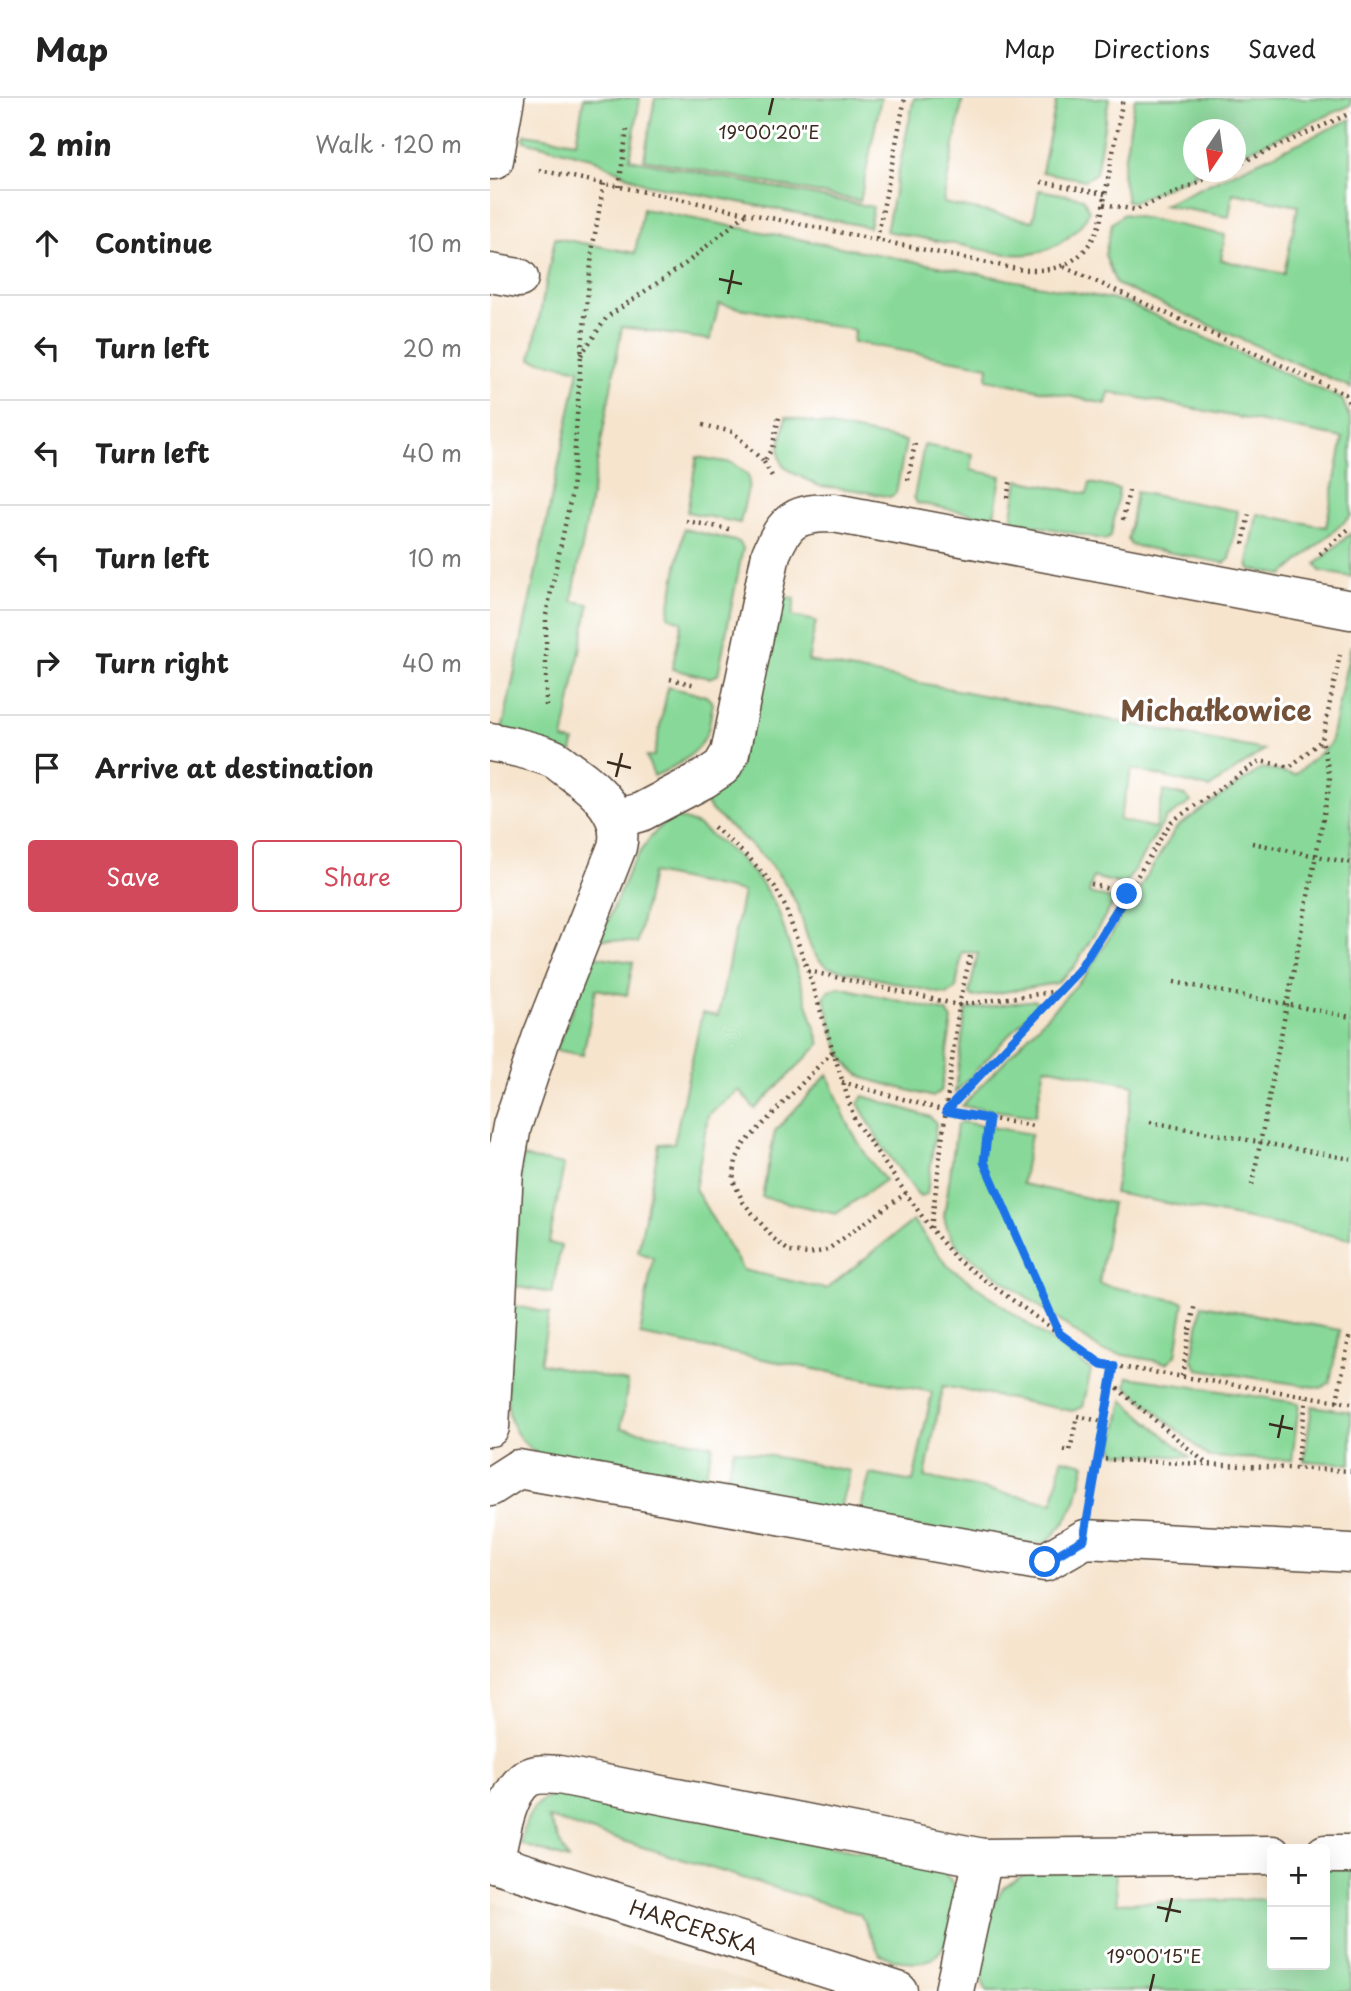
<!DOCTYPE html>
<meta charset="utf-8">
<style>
body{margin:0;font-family:"Playpen Sans",sans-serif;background:#f6f6f6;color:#222}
.controls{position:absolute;right:21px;bottom:21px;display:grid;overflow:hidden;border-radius:7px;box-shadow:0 7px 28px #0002}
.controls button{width:63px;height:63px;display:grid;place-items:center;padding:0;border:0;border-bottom:2px solid #e0e0e0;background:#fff;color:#222;font:35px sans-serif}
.compass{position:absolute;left:693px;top:21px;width:63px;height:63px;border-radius:50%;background:#fff;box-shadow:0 7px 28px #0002;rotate:193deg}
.stop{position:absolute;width:21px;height:21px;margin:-16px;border:5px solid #1a73e8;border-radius:50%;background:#fff}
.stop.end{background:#1a73e8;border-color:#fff;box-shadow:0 2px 7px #0008}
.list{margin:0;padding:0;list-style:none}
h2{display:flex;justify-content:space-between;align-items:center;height:91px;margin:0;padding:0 28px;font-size:30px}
h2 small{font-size:23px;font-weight:400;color:#767676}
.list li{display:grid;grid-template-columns:46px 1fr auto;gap:21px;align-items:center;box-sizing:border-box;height:105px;padding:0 28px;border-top:2px solid #e0e0e0}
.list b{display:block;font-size:26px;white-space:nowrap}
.list em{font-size:23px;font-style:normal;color:#767676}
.actions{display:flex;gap:14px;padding:21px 28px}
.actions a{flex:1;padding:16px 0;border:2px solid #d1495b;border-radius:7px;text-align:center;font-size:24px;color:#d1495b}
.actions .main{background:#d1495b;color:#fff}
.icon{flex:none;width:38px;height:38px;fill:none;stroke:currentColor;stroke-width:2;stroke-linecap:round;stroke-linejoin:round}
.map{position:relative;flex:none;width:861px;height:1893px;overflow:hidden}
header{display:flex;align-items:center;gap:42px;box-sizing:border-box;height:98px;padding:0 35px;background:#fff;border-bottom:2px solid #e0e0e0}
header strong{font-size:33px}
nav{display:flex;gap:38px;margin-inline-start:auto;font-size:24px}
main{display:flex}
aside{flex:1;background:#fff}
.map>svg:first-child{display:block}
.built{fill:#ecd8ba}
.green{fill:#88d999;stroke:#62825c;stroke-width:2}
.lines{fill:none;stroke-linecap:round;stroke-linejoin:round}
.minor-casing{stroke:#574638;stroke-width:41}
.path{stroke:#574638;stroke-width:4.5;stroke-dasharray:2 5;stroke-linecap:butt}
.minor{stroke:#fff;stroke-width:38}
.route{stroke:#1a73e8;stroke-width:9}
.ticks{fill:none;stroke:#3b2a1e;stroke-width:2.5}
.labels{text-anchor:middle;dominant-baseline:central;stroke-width:6;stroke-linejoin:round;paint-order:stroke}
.street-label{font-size:21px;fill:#3b2a1e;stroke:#fff}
.district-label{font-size:28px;font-weight:bold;fill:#74523a;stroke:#fff}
.ticks-label{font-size:18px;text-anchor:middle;fill:#3b2a1e;stroke:#fff;stroke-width:6;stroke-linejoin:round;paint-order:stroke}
</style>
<header>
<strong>Map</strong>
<nav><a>Map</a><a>Directions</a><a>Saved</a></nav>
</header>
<main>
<aside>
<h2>2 min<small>Walk · 120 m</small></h2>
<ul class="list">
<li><svg class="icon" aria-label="ahead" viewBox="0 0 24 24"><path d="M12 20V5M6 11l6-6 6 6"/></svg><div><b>Continue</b></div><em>10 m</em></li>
<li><svg class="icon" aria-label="left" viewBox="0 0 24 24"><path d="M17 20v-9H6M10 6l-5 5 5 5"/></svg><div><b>Turn left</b></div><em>20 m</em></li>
<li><svg class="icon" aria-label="left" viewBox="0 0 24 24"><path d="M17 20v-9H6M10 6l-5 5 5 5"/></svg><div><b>Turn left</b></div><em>40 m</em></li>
<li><svg class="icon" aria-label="left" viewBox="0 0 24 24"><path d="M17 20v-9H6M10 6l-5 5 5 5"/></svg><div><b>Turn left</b></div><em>10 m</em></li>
<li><svg class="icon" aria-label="right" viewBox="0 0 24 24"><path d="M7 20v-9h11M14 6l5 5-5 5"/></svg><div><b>Turn right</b></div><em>40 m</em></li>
<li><svg class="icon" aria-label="arrive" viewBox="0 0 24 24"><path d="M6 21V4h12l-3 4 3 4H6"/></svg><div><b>Arrive at destination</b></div></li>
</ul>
<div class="actions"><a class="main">Save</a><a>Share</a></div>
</aside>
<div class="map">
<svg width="861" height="1893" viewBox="0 0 861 1893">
<rect width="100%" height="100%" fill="#fff"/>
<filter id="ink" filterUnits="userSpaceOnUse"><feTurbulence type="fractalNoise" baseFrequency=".0143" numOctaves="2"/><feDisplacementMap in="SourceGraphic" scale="14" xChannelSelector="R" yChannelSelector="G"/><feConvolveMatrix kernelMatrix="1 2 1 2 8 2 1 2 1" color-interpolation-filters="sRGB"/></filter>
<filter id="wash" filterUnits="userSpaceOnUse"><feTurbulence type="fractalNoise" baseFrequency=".00686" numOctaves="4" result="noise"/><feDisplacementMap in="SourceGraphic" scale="28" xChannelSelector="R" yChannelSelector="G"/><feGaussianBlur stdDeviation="1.57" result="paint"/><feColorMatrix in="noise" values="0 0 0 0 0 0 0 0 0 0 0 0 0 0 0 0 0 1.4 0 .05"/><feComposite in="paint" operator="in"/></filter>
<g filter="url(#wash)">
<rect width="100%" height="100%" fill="#f6e4cd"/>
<!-- built -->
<polygon class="built" points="0,1803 287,1893 0,1893"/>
<!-- green -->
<g class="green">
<polygon points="94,0 150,0 140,61 383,109 379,129 155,86 101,60 34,43 35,36 86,44"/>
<polygon points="165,0 391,0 370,103 154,61"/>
<path d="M424,0H473L453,105L543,123L549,92L593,100L599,113C591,133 568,150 546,155C522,160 494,152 471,147C446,143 421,138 396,133Z"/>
<polygon points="567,0 619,0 606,75 595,82 552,74"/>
<polygon points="645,0 861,0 861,7 746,58 746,32 704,32 704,74 711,74 643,104 637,103 632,75"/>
<polygon points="861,21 861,292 860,289 626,186 615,157 622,125 634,116 735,137 731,162 794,176 808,108 743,95 739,119 673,107"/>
<polygon points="153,111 635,204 852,301 861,323 861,418 793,477 760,471 758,465 767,416 836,429 853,340 619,294 616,306 497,281 498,268 363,244 364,232 229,206 220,242 132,229 82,503 99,506 73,642 84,644 82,655 12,633 89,271 41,261 65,140 145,155"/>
<polygon points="296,319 416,343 406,395 400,399 366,392 329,388 301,374 293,367 290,359 289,351"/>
<polygon points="434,347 483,356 481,372 511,378 505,414 500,419 427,405 424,399"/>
<polygon points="207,359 242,365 258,377 259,386 250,425 197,414"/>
<polygon points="528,382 597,396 600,385 629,391 621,438 616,442 524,423 522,417"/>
<polygon points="646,394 748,413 740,461 734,465 641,447 638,441"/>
<polygon points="194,431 249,444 253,450 228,577 219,580 182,571 192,524 178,518"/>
<polygon points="861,435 861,479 830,473 826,466"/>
<path d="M289,497L305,501L302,518L326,523L318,563L774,652L719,690L642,671L629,722L665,730L674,693L696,698L701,704L676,720L635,787L603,779L599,795L625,802L584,869L567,885L484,899L479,896L488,855L472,854L466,890L457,897L338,869C315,855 317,829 307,807C290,768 254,741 223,714L216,706L215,699Z"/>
<polygon points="861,547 861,1141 624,1095 644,987 555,969 545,1018 472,1008 596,877 687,729 772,670 805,677 840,646"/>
<path d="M178,589L216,598L223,605C221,614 220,624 218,632C210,656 185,669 164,678L156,658H164Z"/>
<polygon points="186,719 208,727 248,759 271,784 288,812 330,946 265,1011 249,992 218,1017 205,1091 253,1172 336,1191 423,1123 457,1167 601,1272 593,1309 582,1313 453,1288 435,1379 563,1405 572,1361 595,1366 586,1404 576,1423 557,1444 540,1446 368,1421 380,1376 423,1384 442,1294 150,1237 163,1160 148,1154 169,1046 184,1045 212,915 228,918 253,794 162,775 147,845 110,841 141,768 159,741 178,720"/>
<polygon points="103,858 143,864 137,897 106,891 93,957 66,952"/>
<path d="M349,889L457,914L462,922L451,993L443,999L377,981C346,968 343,928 334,899L339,893Z"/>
<polygon points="545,902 548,906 465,995 476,912"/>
<path d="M338,976C354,1019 365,1046 395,1082L346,1116L272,1099L285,1033Z"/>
<polygon points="374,998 440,1019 446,1025 437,1096 430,1098 426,1094 392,1048 368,1005"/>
<path d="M472,1024L541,1036L532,1086L622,1105L609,1186L694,1204L686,1257L677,1265L612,1253L471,1152C462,1141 457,1133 454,1119L467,1027Z"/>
<polygon points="32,1059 74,1067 59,1145 71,1148 62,1195 22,1188"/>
<path d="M21,1207L59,1215L50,1265L138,1284L131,1330L223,1347L211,1393L58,1363C14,1337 16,1313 18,1268C19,1247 20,1227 21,1207Z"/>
<polygon points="712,1207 850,1232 840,1284 831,1290 708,1271 702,1261"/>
<polygon points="638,1279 809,1305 802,1362 719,1359 636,1288"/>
<polygon points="633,1302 700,1359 627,1355 623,1350"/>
<polygon points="822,1308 861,1314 861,1366 814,1363"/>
<polygon points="244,1351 360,1373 348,1418 232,1397"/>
<path d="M76,1694L451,1771C458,1779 468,1789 468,1799C468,1804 465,1811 464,1816C460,1835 456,1858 433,1864C419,1867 404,1861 390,1857L370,1816L58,1720L78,1761L30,1746C38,1715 41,1701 76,1694Z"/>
<polygon points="835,1764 861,1764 861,1893 498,1893 495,1890 489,1874 488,1858 503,1806 513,1790 537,1775 625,1771 627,1805 782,1801 782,1867 835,1867"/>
</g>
</g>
<g filter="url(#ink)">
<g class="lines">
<defs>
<g id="minor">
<polyline points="0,62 4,62 15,0"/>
<polyline points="0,175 29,180"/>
<path d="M0,644C18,647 48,654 64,661C70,664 76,670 82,674C106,691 135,716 127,749L51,941L22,1028L14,1072L0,1329"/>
<path d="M126,721L151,714L214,681L232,669L240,655L281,456C296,421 306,415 344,415L861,512"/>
<polyline points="0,1389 28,1371 555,1464 595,1441 861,1455"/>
<polyline points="835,1756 861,1756"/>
<polyline points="0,1764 408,1893"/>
<path d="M4,1765C10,1742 15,1696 36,1681C45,1675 57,1676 69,1677L493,1760L782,1757"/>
<polyline points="464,1893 493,1760"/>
</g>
</defs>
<!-- minor casing -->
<use href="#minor" class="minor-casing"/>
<!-- path -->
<g class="path">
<polyline points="746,67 861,15"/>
<path d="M49,72L527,171C568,176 595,165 610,125L633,0"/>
<polyline points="551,84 615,96"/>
<polyline points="129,89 137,31"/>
<polyline points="614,106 646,112 731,74"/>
<polyline points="387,141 415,0"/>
<polyline points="574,169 855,296 861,310"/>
<polyline points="91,257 117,219 195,166 256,116"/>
<polyline points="213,327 243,334 274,364 282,350 289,319"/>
<polyline points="274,364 283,380"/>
<polyline points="418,382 425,345"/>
<polyline points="517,400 521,380"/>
<polyline points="633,422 639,392"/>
<polyline points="196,423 239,431"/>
<polyline points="753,446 759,415"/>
<polyline points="830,456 861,429"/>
<polyline points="180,581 206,587"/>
<polyline points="56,608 56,517 82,394 91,257 103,147 114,85"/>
<polyline points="224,729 260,761 285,789 295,808 319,876 365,1023 441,1131 467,1162 611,1266 624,1268 602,1393"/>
<polyline points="762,745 861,765"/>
<polyline points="601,786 637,796"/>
<polyline points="318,873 469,907 569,893"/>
<polyline points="684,884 861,919"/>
<polyline points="342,954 253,1047 246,1062 243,1082 253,1104 284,1141 300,1154 319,1156 337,1152 416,1095"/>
<polyline points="352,984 456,1013 589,872 681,724 770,663 800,669 832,642 850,557"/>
<polyline points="457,1013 543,1028"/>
<polyline points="498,1021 494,1064 569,1235"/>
<polyline points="660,1024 861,1061"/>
<polyline points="762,1087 839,690 840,679 832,642"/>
<polyline points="441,1130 469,907 481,854"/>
<polyline points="700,1232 705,1205"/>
<polyline points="624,1268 861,1305"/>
<polyline points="692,1278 700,1231"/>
<polyline points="622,1286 717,1366"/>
<polyline points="847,1303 860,1235"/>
<polyline points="574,1352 580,1353 587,1318 614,1324"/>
<polyline points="608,1361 861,1373"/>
<polyline points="806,1370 817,1298"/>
</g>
<!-- minor -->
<use href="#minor" class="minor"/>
</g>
</g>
<g class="lines" filter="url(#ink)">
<!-- route -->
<polyline class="route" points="555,1464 594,1441 624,1268 611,1266 569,1235 494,1064 499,1021 456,1013 589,872 637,796"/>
</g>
<!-- ticks -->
<path class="ticks" d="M279,17L283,0M229,181L252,186M238,196L243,172M117,664L141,670M126,679L132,655M779,1326L803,1331M788,1340L793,1317M667,1809L691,1814M676,1824L682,1800M660,1893L664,1876"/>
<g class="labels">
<!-- street labels -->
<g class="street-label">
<text transform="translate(204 1828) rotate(18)">HARCERSKA</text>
</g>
<!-- district labels -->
<g class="district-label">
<text x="726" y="611">Michałkowice</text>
</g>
</g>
<g class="ticks-label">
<text x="279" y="41">19°00'20"E</text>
<text x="664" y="1865">19°00'15"E</text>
</g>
</svg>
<div class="controls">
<button>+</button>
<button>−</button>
</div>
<svg class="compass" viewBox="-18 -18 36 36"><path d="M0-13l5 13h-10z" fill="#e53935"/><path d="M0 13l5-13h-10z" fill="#767676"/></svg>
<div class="stop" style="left:555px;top:1464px"></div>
<div class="stop end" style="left:637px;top:796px"></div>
</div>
</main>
